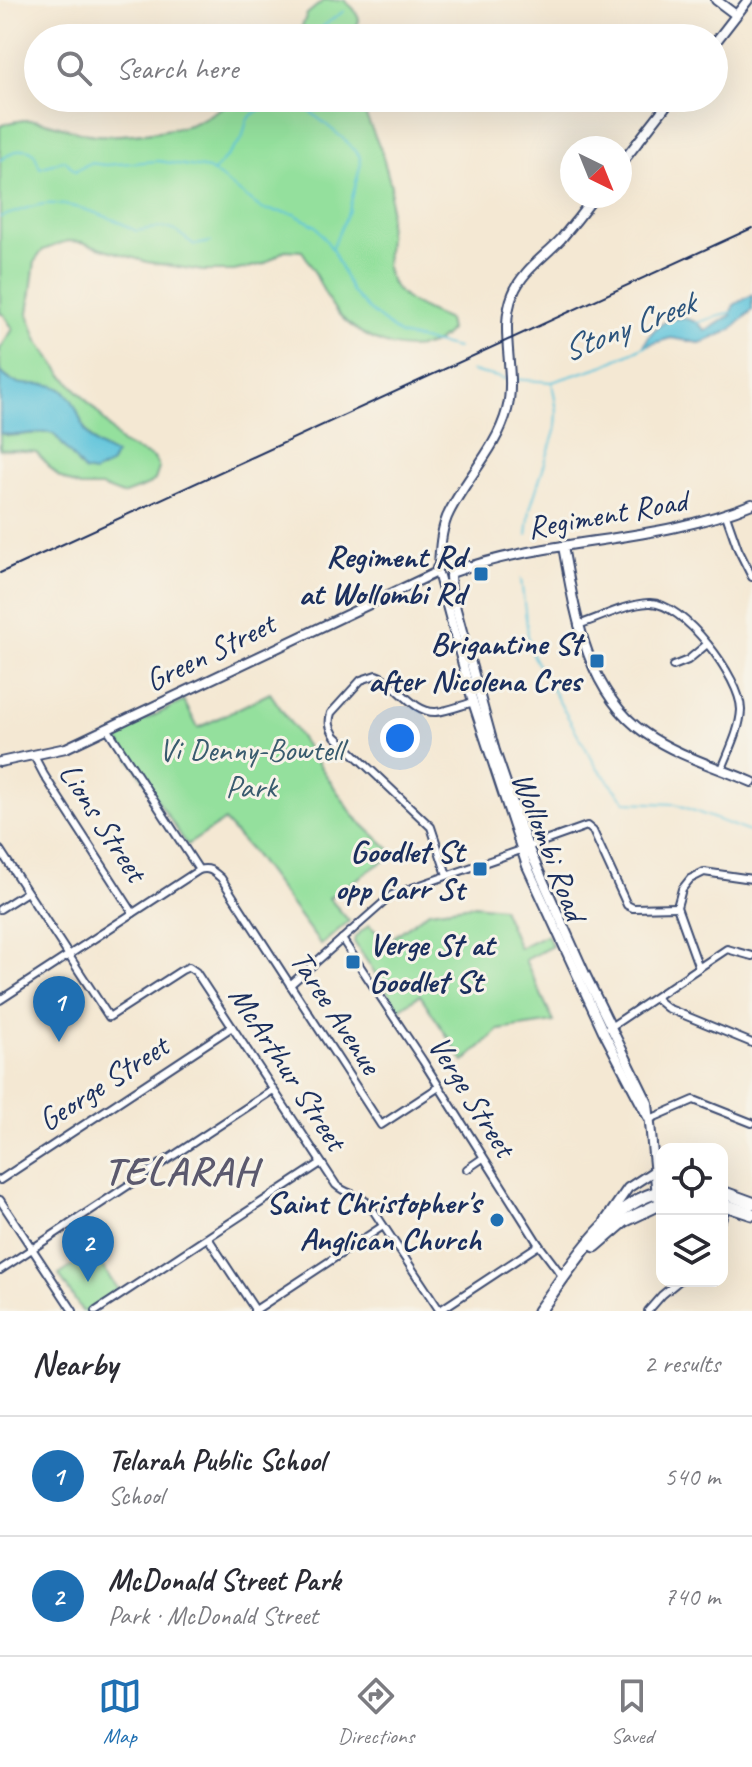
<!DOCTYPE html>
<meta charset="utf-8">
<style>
body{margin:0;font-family:Caveat,sans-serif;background:#f2f2f3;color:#2b2b33}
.controls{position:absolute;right:24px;bottom:24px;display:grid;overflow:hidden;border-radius:16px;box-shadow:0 8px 32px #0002}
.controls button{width:72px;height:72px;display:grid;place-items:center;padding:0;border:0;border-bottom:2px solid #e1e1e2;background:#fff;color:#2b2b33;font:40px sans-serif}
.compass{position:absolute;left:560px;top:136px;width:72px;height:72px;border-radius:50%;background:#fff;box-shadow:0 8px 32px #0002;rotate:137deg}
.you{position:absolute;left:400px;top:738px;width:28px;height:28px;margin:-20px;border:6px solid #fff;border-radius:50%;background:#1a73e8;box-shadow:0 0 0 12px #1a73e833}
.badge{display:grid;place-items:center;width:52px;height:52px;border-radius:50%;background:#1f6fb2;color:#fff;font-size:26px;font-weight:700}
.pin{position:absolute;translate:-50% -66px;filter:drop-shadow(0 2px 4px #0008)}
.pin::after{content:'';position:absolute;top:42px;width:28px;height:24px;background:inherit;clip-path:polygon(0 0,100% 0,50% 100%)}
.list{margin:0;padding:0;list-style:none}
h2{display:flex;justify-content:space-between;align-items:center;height:104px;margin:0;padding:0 32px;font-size:34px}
h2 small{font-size:26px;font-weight:400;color:#7c7c81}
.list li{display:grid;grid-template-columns:52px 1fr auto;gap:24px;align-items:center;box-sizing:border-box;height:120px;padding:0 32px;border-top:2px solid #e1e1e2}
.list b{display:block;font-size:30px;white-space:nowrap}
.list p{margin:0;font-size:26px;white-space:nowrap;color:#7c7c81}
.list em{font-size:26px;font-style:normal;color:#7c7c81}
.icon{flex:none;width:44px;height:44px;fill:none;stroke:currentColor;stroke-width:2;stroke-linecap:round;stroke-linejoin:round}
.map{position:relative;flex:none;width:752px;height:1311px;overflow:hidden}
.search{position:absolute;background:#fff;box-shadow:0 8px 32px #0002;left:24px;right:24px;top:24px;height:88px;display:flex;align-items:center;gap:20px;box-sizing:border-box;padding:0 28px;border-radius:44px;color:#7c7c81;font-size:30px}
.sheet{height:344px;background:#fff}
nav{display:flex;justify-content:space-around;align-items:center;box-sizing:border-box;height:112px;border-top:2px solid #e1e1e2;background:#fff;font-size:22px;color:#7c7c81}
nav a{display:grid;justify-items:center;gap:4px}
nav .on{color:#1f6fb2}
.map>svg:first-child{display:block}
.green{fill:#94e09d;stroke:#58887e;stroke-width:2}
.water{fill:#5ec4db;stroke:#3c7a9c;stroke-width:2}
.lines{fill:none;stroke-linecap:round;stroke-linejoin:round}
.stream{stroke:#5ec4db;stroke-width:2}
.street-casing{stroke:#3c4b70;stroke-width:10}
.secondary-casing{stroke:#3c4b70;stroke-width:12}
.highway-casing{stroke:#3c4b70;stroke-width:15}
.street{stroke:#fff;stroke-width:6}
.secondary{stroke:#fff;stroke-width:8}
.highway{stroke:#fff;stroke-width:11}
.rail{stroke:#1b2f5e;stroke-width:2}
.poi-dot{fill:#1f6fb2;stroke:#f7f3e8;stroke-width:3}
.labels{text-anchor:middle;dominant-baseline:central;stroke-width:6;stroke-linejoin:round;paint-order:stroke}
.street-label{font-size:32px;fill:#1b2f5e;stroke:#f7f3e8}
.poi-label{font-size:32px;font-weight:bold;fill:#1b2f5e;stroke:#f7f3e8;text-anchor:end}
.park-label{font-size:32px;fill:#395b6e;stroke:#f7f3e8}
.water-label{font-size:34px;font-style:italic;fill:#2c547d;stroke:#f7f3e8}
.district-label{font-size:40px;font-weight:bold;letter-spacing:2px;fill:#5b596e;stroke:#f7f3e8}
</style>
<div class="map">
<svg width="752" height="1311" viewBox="0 0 752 1311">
<rect width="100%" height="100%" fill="#f7f3e8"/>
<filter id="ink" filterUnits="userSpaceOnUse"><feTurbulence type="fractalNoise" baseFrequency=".0125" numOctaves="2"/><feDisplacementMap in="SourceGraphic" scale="16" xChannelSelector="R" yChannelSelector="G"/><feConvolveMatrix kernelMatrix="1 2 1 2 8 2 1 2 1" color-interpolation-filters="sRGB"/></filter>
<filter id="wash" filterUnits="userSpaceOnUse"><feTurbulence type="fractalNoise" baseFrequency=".006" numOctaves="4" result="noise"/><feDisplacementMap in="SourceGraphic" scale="32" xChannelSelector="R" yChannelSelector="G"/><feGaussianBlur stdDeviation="1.8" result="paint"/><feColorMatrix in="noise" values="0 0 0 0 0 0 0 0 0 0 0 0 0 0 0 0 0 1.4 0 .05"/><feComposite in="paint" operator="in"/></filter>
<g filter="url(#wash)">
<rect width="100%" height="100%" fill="#f4e8d3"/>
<!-- green -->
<g class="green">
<polygon points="324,0 344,0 354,9 359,19 354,38 297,38 307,14"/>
<path d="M238,98H358L381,150L391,186L386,267C392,299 422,308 448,320L450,330C421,366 361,342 336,311C322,294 316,270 302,251L285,250L264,264L234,271H203L147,262L82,242L67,241L43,250L35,261L28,314L38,341L63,375L100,415L122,444L154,458L159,468L155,480L146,486L122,495L102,487H80L59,477L36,452L0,449V433L9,436L49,432C64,438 72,454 80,467L105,450C79,437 82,405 59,388C38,386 15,389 0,371V349L13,329L4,315L0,313V126C43,110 57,131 96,135C119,137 168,131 189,125C207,119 222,106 238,98Z"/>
<polygon points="270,693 354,816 398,857 382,862 329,898 349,921 321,945 251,851 224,821 187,845 118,740 120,732 184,701 198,728"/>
<polygon points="473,905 502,908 519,948 547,934 552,946 525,960 554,1022 499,1030 464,1062 420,995 399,1009 354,942 355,937 369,925 387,942 429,911"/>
<polygon points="93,1252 118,1290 86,1311 82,1311 59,1275"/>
</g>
<!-- water -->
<g class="water">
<path d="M752,295V310L731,330L704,342L699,343L671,338L644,346C655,318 687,308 706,331L731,315L734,305Z"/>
<path d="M0,371C19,394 39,378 59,388C78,398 78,422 89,437C95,446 106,450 115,455L110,465L94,473L84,471L54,434C36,429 18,439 0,433Z"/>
</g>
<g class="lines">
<!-- stream -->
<g class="stream">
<polyline points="322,38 322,27 344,11"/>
<path d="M0,160C11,154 23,143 34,153L40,168L65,160L75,171L90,163L105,165L158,161L209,169L262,209L294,214L316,226L332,249L352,292L368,309L400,335L457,348"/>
<polyline points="213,172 242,139 247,120 253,114 278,100 287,99 302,105 345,140 359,155 361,163 349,210 332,248"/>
<path d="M0,217C15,213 28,206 44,204C70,201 114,218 136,231C149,229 165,225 177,232C183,236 188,241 195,245L211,242"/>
<polyline points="696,323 732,312"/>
<polyline points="471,371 506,379"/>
<polyline points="512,379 552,382 605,365 647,345"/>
<polyline points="527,535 530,509 556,428 557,411 552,382"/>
<polyline points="521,579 530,651 596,766 626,802 676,804 752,833"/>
</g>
</g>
</g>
<g filter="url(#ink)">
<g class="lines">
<defs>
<g id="street">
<polyline points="726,515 738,549 752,577"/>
<path d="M578,625C600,618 626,604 649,603C683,601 741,679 741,710C740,730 729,751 722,769"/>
<polyline points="673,666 688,660 706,645"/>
<polyline points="107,728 199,870"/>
<polyline points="34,756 44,775 133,913"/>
<polyline points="528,847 587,826 593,831 627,905 633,908 677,907"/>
<path d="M0,850L109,1017L182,970L189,967L196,972L336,1185C345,1194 359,1194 369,1204L440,1311"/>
<path d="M447,875L431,827L335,736C330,728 328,723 331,713L361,680L376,675C397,682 412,713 436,712C448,711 462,705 474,702"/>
<polyline points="0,909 27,892"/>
<polyline points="342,939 423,1061 539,1245 563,1277"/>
<polyline points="699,968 677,907 682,889 690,879 704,872 752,879"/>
<polyline points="290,985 392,895 521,850"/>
<polyline points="655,998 667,1008 752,1043"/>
<path d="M0,1000L199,870C209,867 213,871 221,878L381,1125L439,1087"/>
<polyline points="609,1028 727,949 752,956"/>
<polyline points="650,1119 694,1100 752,1123"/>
<polyline points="467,1169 483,1158"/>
<polyline points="0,1180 232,1027"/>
<polyline points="0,1200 73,1311"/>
<polyline points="722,1219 727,1205"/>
<polyline points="208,1238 256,1311"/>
<polyline points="0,1270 273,1090"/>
<polyline points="96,1311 321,1163"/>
<polyline points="254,1311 383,1226"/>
<polyline points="439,1311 539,1245"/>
<polyline points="648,1311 662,1295 679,1281"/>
</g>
<g id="secondary">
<polyline points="716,0 736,15"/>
<polyline points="714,44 748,0"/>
<polyline points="620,165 672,98"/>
<path d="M563,546C575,612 586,692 645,733C676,755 717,767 752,782"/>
<path d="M439,565C440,549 441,532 447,517C464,479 496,451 507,410C517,372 498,331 513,294C522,271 544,257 561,239C573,225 584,211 595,196"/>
<polyline points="437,568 443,563 468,566"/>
<path d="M451,573C548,537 656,544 752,504"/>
<polyline points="439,576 473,702 527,866 603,1031 649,1119"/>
<polyline points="450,576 451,591 495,751 528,847 585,974 648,1103 657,1196"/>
<polyline points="0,762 66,748 437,572"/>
<polyline points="605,1221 628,1188 654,1171"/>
</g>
<g id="highway">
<polyline points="722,1192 752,1203"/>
<polyline points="722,1204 752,1214"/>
<polyline points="595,1246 624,1221 662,1203"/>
<path d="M539,1311C572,1267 605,1205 662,1191"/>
</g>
</defs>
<!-- street casing -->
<use href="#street" class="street-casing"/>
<!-- secondary casing -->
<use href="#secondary" class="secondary-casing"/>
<!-- highway casing -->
<use href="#highway" class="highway-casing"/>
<!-- street -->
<use href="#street" class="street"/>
<!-- secondary -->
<use href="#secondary" class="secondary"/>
<!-- highway -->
<use href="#highway" class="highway"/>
<!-- rail -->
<polyline class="rail" points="0,573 752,228"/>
</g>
</g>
<!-- markers -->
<g class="poi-dot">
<rect x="473" y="566" width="16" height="16" rx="4"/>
<rect x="589" y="653" width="16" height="16" rx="4"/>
<rect x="472" y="861" width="16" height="16" rx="4"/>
<rect x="345" y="954" width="16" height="16" rx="4"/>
<circle cx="497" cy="1220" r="8"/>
</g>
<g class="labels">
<!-- street labels -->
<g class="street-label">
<text transform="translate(607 514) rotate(-10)">Regiment Road</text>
<text transform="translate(210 652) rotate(-26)">Green Street</text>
<text transform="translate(103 822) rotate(57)">Lions Street</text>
<text transform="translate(549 846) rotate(69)">Wollombi Road</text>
<text transform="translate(336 1012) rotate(57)">Taree Avenue</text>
<text transform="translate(288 1068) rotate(57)">McArthur Street</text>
<text transform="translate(103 1083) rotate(-33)">George Street</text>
<text transform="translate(472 1096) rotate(58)">Verge Street</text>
</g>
<!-- poi labels -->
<g class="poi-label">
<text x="465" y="556">Regiment Rd<tspan x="465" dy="37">at Wollombi Rd</tspan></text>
<text x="581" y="643">Brigantine St<tspan x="581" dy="37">after Nicolena Cres</tspan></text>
<text x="464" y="851">Goodlet St<tspan x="464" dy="37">opp Carr St</tspan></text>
<text x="369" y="944" text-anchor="start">Verge St at<tspan x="369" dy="37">Goodlet St</tspan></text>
<text x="481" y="1202">Saint Christopher's<tspan x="481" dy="37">Anglican Church</tspan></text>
</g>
<!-- park labels -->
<g class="park-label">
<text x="251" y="749">Vi Denny-Bowtell<tspan x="251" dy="37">Park</tspan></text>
</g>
<!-- water labels -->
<g class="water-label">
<text transform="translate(628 326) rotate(-21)">Stony Creek</text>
</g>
<!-- district labels -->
<g class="district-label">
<text x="181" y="1171">TELARAH</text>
</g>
</g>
</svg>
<div class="controls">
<button><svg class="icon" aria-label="locate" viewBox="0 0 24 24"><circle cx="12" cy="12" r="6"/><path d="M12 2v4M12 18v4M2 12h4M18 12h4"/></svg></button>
<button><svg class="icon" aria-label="layers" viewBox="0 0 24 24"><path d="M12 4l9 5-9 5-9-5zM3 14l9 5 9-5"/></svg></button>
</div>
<svg class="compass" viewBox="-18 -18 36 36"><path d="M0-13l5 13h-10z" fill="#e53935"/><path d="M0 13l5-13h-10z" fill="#7c7c81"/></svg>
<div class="you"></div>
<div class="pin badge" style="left:59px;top:1042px">1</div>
<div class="pin badge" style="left:88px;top:1282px">2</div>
<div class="search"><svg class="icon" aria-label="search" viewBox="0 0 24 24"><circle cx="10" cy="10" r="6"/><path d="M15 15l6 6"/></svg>Search here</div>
</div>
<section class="sheet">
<h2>Nearby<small>2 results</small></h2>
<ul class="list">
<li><span class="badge">1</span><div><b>Telarah Public School</b><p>School</p></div><em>540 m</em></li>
<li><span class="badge">2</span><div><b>McDonald Street Park</b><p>Park · McDonald Street</p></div><em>740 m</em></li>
</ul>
</section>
<nav>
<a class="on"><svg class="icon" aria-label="map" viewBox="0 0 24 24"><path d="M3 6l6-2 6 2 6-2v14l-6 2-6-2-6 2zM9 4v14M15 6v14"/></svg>Map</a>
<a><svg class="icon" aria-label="directions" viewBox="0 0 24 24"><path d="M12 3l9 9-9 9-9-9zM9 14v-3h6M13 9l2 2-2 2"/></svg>Directions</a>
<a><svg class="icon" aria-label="saved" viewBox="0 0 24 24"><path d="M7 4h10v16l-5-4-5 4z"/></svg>Saved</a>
</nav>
